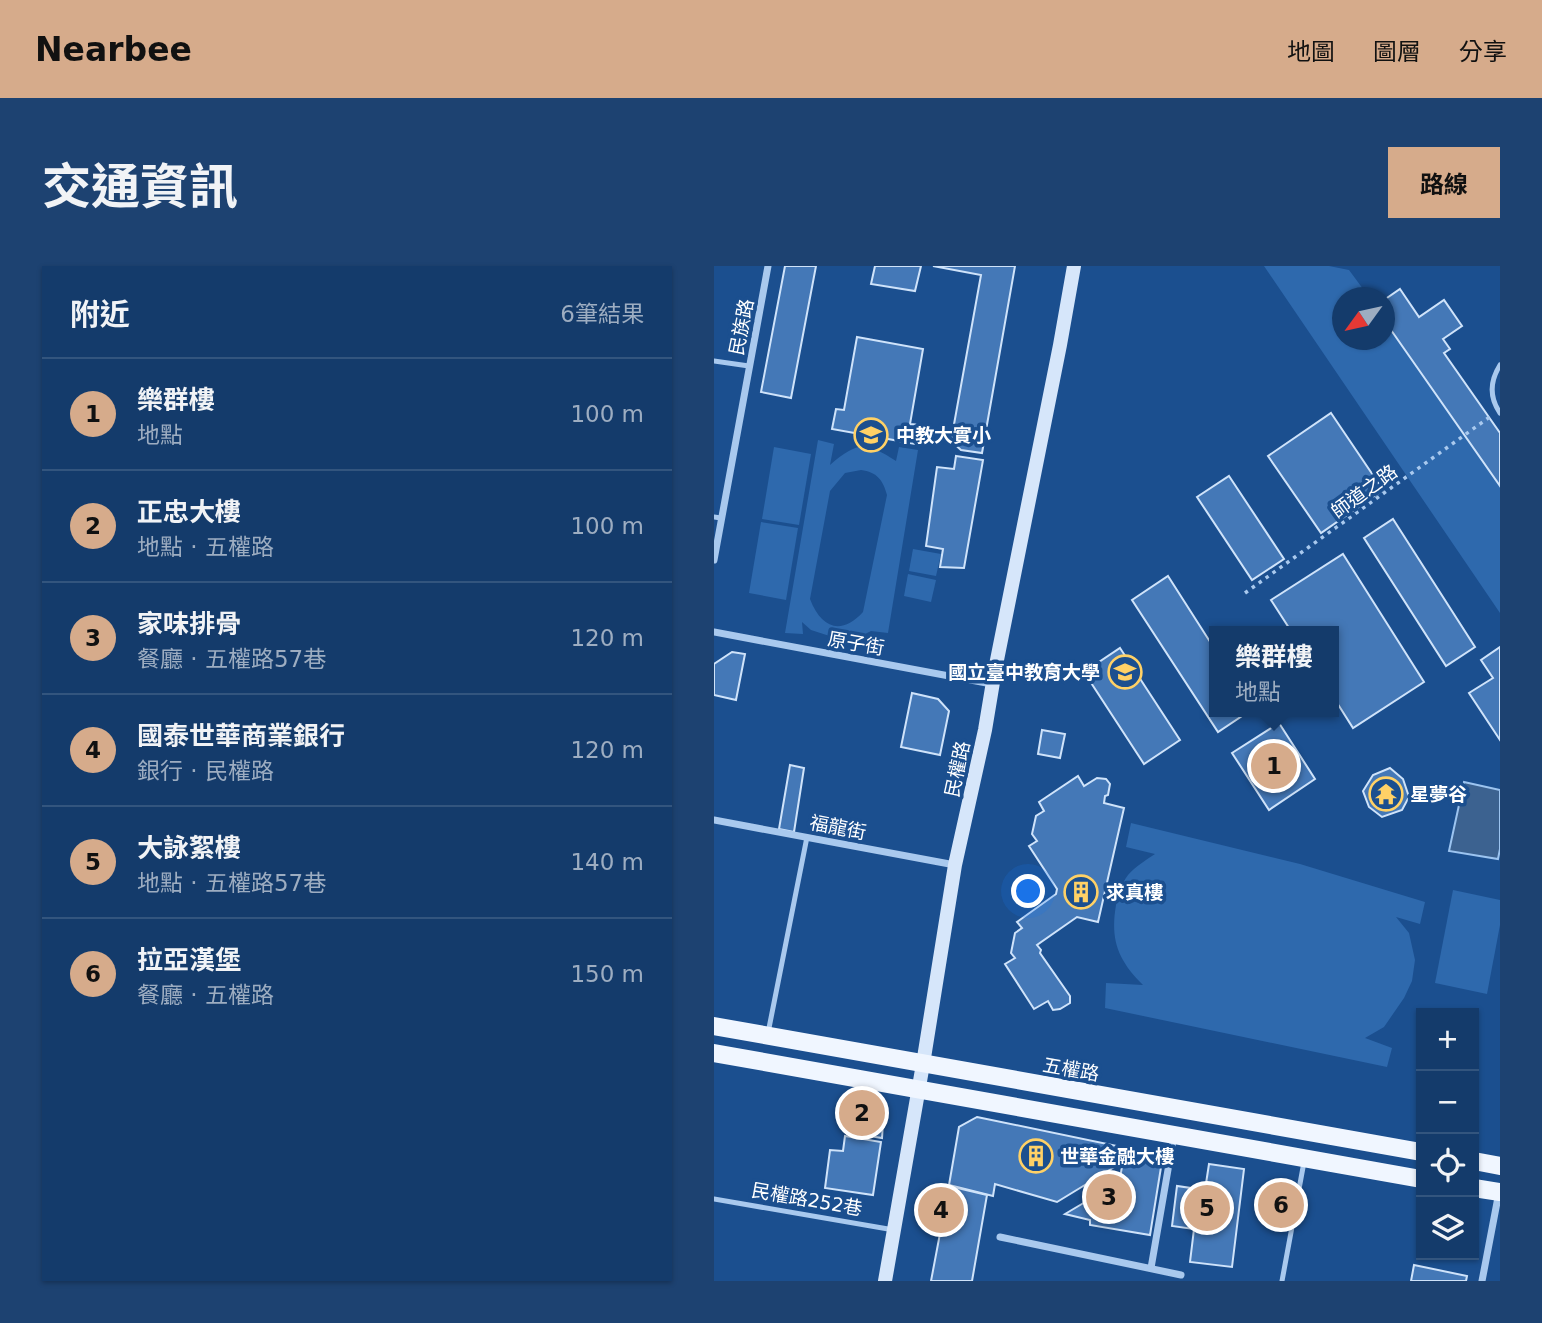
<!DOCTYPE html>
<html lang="zh-TW">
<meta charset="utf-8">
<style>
body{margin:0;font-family:"DejaVu Sans","Noto Sans TC",sans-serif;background:#1d4271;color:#f1f3f6}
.controls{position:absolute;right:21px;bottom:21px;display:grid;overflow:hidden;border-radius:0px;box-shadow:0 2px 5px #0004}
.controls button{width:63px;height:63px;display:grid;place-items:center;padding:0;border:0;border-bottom:2px solid #33557e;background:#143b6b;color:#f1f3f6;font:35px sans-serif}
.compass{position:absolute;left:618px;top:21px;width:63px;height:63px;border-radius:50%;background:#143b6b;box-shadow:0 2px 5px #0004;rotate:237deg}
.you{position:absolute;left:315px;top:626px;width:24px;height:24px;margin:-18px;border:5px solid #fff;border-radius:50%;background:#1a73e8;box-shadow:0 0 0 10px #1a73e833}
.badge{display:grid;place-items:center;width:46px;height:46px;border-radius:50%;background:#d6ab8b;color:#111;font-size:23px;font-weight:700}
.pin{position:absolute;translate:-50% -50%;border:4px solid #fff;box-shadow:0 2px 7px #0006}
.popup{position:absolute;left:495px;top:360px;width:130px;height:91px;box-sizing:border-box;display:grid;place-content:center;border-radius:0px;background:#143b6b;filter:drop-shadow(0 2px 5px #0005);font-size:23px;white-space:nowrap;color:#9dadc1}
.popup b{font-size:26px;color:#f1f3f6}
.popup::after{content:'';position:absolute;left:50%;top:100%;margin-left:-14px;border:14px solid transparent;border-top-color:#143b6b}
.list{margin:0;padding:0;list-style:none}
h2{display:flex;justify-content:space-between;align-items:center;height:91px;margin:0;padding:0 28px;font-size:30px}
h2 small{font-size:23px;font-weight:400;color:#9dadc1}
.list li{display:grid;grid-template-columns:46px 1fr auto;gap:21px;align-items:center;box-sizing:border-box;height:112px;padding:0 28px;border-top:2px solid #33557e}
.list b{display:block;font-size:26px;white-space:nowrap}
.list p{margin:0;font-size:23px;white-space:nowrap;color:#9dadc1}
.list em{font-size:23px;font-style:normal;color:#9dadc1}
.icon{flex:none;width:38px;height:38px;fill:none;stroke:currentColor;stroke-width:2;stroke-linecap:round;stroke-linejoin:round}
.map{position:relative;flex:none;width:786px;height:1015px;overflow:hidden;border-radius:0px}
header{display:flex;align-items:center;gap:42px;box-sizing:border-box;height:98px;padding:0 35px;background:#d6ab8b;color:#111}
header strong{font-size:33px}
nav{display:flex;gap:38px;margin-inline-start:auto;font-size:24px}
.intro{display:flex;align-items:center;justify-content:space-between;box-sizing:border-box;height:168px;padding:0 42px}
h1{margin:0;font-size:49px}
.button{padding:18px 32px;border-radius:0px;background:#d6ab8b;color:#111;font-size:24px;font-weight:700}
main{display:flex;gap:42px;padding:0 42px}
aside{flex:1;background:#143b6b;border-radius:0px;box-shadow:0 2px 5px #0004}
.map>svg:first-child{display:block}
.green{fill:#2e69ad;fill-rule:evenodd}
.water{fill:#3c6290;stroke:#9cc4f0;stroke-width:2}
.building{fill:#4478b7;stroke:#cfe3fa;stroke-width:2}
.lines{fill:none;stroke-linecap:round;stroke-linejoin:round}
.path{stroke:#a9c9ee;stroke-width:3.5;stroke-dasharray:3.5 5;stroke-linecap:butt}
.service{stroke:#a9c9ee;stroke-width:5}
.minor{stroke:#a9c9ee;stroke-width:7}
.secondary{stroke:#d6e6fa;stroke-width:14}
.primary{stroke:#f0f6ff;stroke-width:18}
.labels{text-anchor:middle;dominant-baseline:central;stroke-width:7;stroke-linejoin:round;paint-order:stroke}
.street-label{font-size:19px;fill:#fff;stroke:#1b4f8f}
.poi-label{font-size:19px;font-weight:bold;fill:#fff;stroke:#1b4f8f;text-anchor:start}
</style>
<header>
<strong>Nearbee</strong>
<nav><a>地圖</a><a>圖層</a><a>分享</a></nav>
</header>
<div class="intro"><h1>交通資訊</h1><a class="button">路線</a></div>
<main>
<aside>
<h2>附近<small>6筆結果</small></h2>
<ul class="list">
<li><span class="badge">1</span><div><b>樂群樓</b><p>地點</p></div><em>100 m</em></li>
<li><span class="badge">2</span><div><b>正忠大樓</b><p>地點 · 五權路</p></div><em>100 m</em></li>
<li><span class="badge">3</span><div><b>家味排骨</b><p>餐廳 · 五權路57巷</p></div><em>120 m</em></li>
<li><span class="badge">4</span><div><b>國泰世華商業銀行</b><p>銀行 · 民權路</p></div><em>120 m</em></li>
<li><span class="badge">5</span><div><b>大詠絮樓</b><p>地點 · 五權路57巷</p></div><em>140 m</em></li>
<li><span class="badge">6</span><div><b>拉亞漢堡</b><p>餐廳 · 五權路</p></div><em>150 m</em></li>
</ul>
</aside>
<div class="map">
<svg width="786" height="1015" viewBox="0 0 786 1015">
<rect width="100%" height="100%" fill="#1b4f8f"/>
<!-- green -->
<g class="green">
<polygon points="550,0 615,0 635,4 655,31 628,32 628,74 670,74 671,54 786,220 786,347"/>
<path d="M104,174L120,178L116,199C144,175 152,176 182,195L185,181L204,184L174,367L157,365L143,372L128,374L97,364L88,356L89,368L71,367ZM147,204C163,206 169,214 173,229L149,346C127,370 107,362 96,333L116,225L131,207Z"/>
<polygon points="60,181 97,188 85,259 48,253"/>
<polygon points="47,256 84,262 72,334 35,327"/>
<polygon points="199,283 227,288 222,310 195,305"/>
<polygon points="194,308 222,314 217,336 190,330"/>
<path d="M417,557L586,598L711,636L706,658L682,651L695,667L701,694L698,715L690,732L670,761L651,772L678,782L673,801L391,742L392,717L429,719C404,694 396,674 402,639C405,628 407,618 414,609C422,600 432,594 441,588L412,581Z"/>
<polygon points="739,624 786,634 786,659 773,728 721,717"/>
</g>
<!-- water -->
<polygon class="water" points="750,516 786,524 786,583 784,593 735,585"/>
<!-- building -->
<g class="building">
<polygon points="71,0 102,0 77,132 47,126"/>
<polygon points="161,0 207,0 201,25 157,18"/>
<polygon points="219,0 301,0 268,187 247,184 237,175 267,9"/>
<polygon points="686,23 705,51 730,34 748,60 729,73 736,83 730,87 786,167 786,220 670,54 670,34"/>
<polygon points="143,71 209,83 196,158 206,159 202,178 118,163 122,143 130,144"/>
<polygon points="617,147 669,224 607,267 554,190"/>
<polygon points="242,190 269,194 250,302 226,301 229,283 212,280 223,201 240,203"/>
<polygon points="515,210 570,293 538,314 483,231"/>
<polygon points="679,253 761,381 732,400 650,272"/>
<polygon points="629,288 710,416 639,462 620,432 620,365 577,365 557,334"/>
<polygon points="454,310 500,382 500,446 534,446 504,466 418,334"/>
<polygon points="786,381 786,474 755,427 779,412 767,394"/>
<polygon points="406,382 466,474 430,498 370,406"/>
<polygon points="18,386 31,388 22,434 0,429 0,398"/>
<polygon points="198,427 224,433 235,445 226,489 187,481"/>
<polygon points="565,457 601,513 555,544 518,487"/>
<polygon points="328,464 351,468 346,492 324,488"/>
<polygon points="76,499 90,502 80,566 65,563"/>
<polygon points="676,502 689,513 695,531 688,544 668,551 655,541 649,525 659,509"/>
<polygon points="364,510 370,520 383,512 392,513 396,518 394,529 391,530 390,537 410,542 384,656 363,651 323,679 327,684 326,687 356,730 356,737 346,743 339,744 334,735 320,743 291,698 301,692 297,687 301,667 308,662 303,656 342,628 343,623 315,580 323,575 318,568 322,550 330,545 325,536"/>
<polygon points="134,833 156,836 169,857 168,872 131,866"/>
<polygon points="263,851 403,880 402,900 343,936 281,918 279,930 235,919 245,861"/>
<polygon points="131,870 167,876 159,929 111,922 116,884 129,885"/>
<polygon points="411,882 449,889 436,969 376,959 376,954 351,948 378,932 402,937"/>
<polygon points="495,898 530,903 518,1001 476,996 480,963 458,960 463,920 491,924"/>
<polygon points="235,920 273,929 258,1015 217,1015"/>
<polygon points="700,999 753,1010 752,1015 697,1015"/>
</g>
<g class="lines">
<!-- path -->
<polyline class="path" points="531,327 777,150"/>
<!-- service -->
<g class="service">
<polyline points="0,95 35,100"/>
<path d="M786,99C776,115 775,131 786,147"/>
<polyline points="0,251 7,252"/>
<polyline points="54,767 93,571"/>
<polyline points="0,933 180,964"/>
<polyline points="568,1015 590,896"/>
</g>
<!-- minor -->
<g class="minor">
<polyline points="0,294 54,0"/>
<polyline points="0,366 278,418"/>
<polyline points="0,554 241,599"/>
<polyline points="286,971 467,1009"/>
<polyline points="437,1002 460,869"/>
<polyline points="768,1015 785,926"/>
</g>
<!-- secondary -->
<polyline class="secondary" points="171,1015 209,798 241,599 271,464 281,404 346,79 360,0"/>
<!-- primary -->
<g class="primary">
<polyline points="0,760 707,886"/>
<polyline points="0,787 707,913"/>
<polyline points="760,895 786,900"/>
<polyline points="760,922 786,926"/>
</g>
</g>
<!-- icons -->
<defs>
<symbol id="school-ring" viewBox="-11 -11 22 22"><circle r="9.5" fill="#1b4f8f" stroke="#ffd166" stroke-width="1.5"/><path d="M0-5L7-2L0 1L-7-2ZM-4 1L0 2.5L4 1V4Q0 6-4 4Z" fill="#ffd166"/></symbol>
<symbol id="temple-ring" viewBox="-11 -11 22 22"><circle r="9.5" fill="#1b4f8f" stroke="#ffd166" stroke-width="1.5"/><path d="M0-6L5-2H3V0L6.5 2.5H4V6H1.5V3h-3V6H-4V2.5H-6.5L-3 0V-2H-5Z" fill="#ffd166"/></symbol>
<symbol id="building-ring" viewBox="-11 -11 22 22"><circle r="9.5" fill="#1b4f8f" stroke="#ffd166" stroke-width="1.5"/><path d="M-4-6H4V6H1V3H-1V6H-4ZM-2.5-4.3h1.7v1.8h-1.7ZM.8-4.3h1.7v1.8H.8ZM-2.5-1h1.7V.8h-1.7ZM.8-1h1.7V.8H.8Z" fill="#ffd166"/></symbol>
</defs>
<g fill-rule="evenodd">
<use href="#school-ring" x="138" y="150" width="38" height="38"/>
<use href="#school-ring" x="392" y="387" width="38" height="38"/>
<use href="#temple-ring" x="653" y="509" width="38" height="38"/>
<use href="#building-ring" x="348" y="607" width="38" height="38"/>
<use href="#building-ring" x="303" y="871" width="38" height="38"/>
</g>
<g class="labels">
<!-- street labels -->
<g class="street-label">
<text transform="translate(27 61) rotate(-79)">民族路</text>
<text transform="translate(650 225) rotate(-36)">師道之路</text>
<text transform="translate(142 377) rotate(10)">原子街</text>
<text transform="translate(243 503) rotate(-78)">民權路</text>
<text transform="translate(124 561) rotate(11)">福龍街</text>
<text transform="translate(357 803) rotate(10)">五權路</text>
<text transform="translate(93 933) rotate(10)">民權路252巷</text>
</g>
<!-- poi labels -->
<g class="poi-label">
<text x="182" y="169">中教大實小</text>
<text x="386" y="406" text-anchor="end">國立臺中教育大學</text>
<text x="696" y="528">星夢谷</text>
<text x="392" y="626">求真樓</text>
<text x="346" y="890">世華金融大樓</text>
</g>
</g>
</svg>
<div class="controls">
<button>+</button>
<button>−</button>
<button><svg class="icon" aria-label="locate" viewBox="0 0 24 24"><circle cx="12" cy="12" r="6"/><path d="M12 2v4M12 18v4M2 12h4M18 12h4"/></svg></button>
<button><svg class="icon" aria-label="layers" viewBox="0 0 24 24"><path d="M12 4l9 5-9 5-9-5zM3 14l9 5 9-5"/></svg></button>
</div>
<svg class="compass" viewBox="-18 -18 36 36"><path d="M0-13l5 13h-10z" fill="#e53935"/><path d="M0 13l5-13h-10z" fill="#9dadc1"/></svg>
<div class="you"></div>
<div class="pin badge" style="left:560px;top:500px">1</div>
<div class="popup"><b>樂群樓</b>地點</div>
<div class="pin badge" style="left:148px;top:847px">2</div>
<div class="pin badge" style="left:395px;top:931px">3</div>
<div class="pin badge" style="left:227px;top:944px">4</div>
<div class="pin badge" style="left:493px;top:942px">5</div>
<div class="pin badge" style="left:567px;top:939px">6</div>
</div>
</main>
